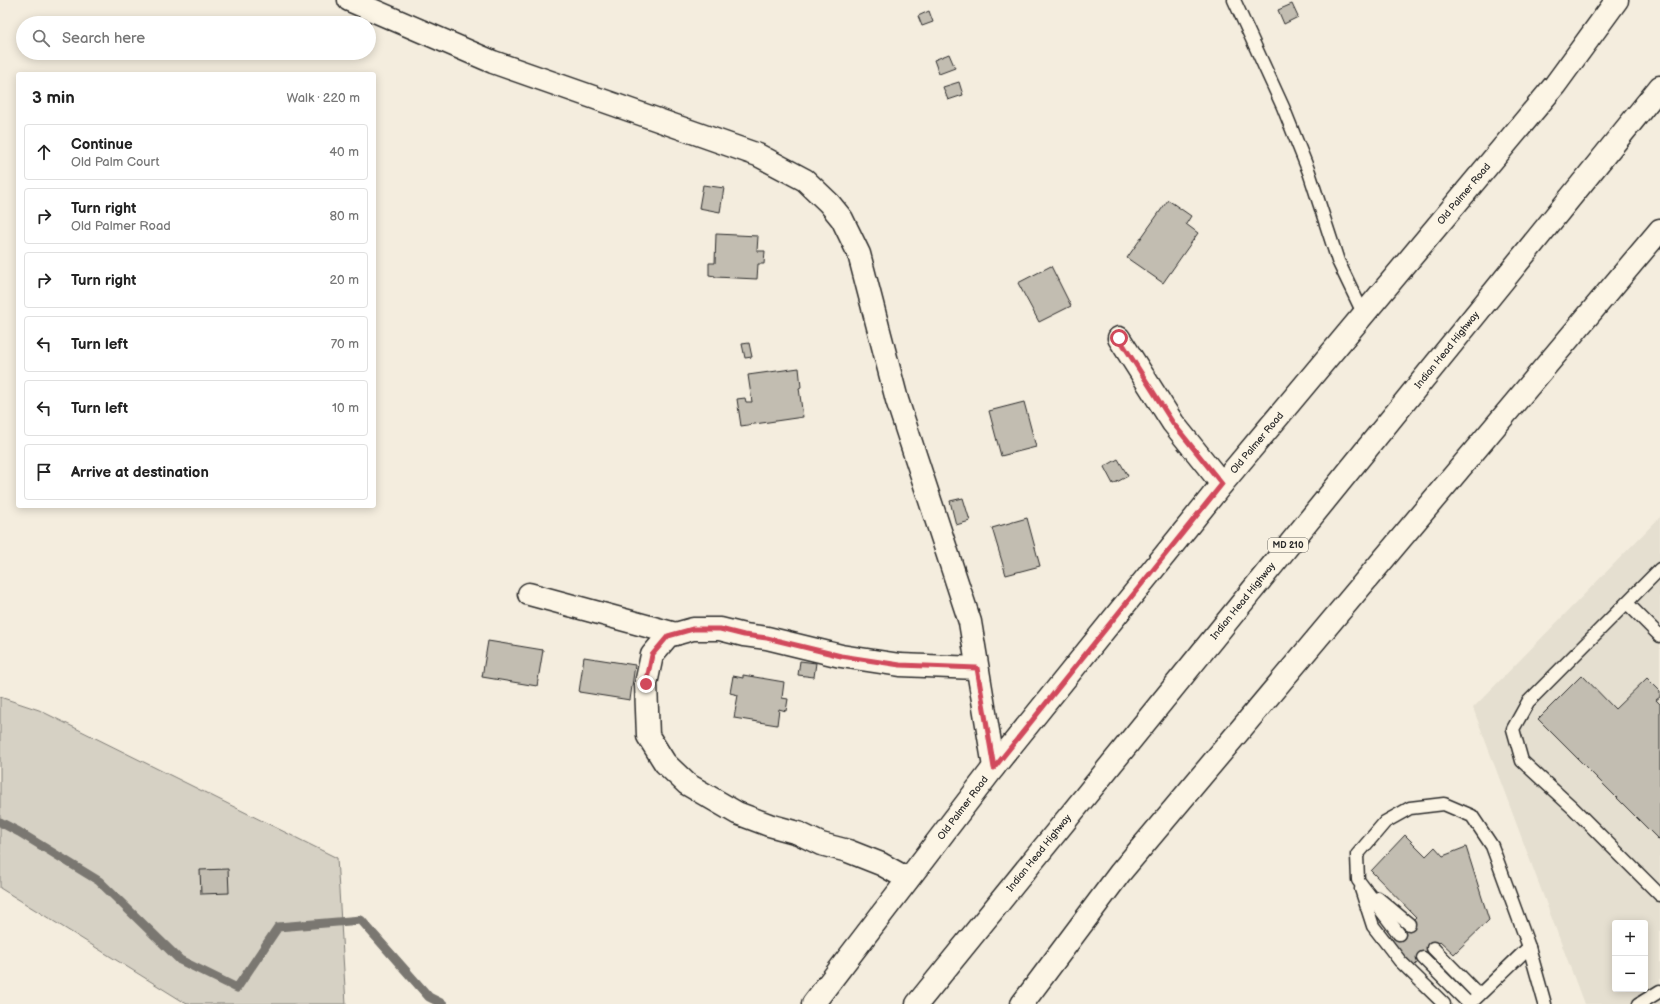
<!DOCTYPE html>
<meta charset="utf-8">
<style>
body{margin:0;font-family:"Balsamiq Sans",sans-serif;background:#f2f2f2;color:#222}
.controls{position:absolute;right:12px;bottom:12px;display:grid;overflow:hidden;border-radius:4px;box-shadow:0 2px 10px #0003}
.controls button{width:36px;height:36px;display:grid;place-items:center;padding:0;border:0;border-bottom:1px solid #e0e0e0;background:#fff;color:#222;font:20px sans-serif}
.stop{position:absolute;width:12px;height:12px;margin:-9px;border:3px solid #d1495b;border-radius:50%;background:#fff}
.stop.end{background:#d1495b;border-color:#fff;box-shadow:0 1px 4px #0008}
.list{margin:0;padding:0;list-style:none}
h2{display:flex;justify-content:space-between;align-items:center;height:52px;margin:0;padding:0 16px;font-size:17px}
h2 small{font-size:13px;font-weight:400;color:#767676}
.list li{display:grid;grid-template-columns:26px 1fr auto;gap:12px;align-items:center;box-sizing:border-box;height:56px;margin:0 8px 8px;padding:0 8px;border:1px solid #e0e0e0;border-radius:4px}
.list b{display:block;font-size:15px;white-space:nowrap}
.list p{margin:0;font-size:13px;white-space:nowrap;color:#767676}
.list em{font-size:13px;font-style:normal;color:#767676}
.icon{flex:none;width:22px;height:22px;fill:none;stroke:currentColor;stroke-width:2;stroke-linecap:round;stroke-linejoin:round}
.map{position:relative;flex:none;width:1660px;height:1004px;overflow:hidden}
.search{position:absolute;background:#fff;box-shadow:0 2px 10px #0003;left:16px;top:16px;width:360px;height:44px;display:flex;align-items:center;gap:10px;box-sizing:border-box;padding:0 14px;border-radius:22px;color:#767676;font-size:15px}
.panel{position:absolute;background:#fff;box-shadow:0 2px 10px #0003;left:16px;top:72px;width:360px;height:436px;border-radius:4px}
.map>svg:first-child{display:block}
.built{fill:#e5dfd0;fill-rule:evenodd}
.green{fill:#d6d1c4;stroke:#807e78}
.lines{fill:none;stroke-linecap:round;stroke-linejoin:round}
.stream{stroke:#7a7771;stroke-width:9}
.building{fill:#c2bdb1;stroke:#2b2b2b}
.service-casing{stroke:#2b2b2b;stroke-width:15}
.minor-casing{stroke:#2b2b2b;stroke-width:25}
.tertiary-casing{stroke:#2b2b2b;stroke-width:25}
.trunk-casing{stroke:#2b2b2b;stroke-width:25}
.service{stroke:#fcf5e5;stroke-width:12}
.minor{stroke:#fcf5e5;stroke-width:22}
.tertiary{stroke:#fcf5e5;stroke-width:22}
.trunk{stroke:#fcf5e5;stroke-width:22}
.route{stroke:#d1495b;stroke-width:5}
.labels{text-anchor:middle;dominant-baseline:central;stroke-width:3;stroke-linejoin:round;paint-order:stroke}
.shield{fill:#fcf5e5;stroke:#6a6863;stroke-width:1}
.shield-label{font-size:9px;font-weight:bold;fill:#2b2b2b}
.street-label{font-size:10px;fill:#2b2b2b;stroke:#fcf5e5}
</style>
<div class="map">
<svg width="1660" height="1004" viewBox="0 0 1660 1004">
<rect width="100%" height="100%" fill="#f4edde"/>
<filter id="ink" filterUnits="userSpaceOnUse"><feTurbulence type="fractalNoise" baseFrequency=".025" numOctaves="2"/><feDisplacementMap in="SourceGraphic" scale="8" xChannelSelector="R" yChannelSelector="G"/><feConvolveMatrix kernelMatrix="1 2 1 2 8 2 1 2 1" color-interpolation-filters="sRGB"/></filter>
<g filter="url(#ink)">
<!-- built -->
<path class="built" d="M1660,517V1004H1584L1473,708ZM1615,923H1645V989H1615Z"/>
<!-- green -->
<polygon class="green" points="0,697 39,710 337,858 346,1004 187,1004 0,888"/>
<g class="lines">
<!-- stream -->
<polyline class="stream" points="0,822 19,832 99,881 180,960 237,988 278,927 361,920 429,997 443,1004"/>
</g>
<!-- building -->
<g class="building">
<polygon points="1292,4 1298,17 1284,24 1278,10"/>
<polygon points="929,11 933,22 922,26 918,16"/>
<polygon points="949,54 955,68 939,74 934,60"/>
<polygon points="959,82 963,95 948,100 943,87"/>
<polygon points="703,185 724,188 720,212 699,208"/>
<polygon points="1168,200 1191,216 1186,224 1198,233 1163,283 1127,258"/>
<polygon points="716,234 758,236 757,251 765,251 764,264 758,264 757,279 715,277 715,276 709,275 709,263 715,263"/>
<polygon points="1051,266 1071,306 1039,322 1018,283"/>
<polygon points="749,343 752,357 745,358 742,344"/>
<polygon points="799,368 801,387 799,388 803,417 741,426 737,399 745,398 746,402 752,402 748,375"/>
<polygon points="1024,402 1036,447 1001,456 989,411"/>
<polygon points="1118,459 1128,476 1113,484 1104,467"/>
<polygon points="963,498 970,521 956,525 950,501"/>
<polygon points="1027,518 1040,566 1006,575 992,528"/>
<polygon points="488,641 543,650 537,686 482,677"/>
<polygon points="584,657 635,665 630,700 579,692"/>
<polygon points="800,661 816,663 814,677 798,675"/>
<polygon points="743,675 784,682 782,698 788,699 786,711 779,709 777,725 734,718 738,695 730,693 733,676 743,678"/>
<polygon points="1582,675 1615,709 1647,678 1660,691 1660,697 1656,700 1660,704 1660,841 1538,719"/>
<polygon points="1405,835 1426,856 1435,847 1443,856 1466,847 1489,920 1454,954 1440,941 1413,967 1389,943 1416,917 1371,871"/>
<polygon points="228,869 229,893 201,894 200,870"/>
</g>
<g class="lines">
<defs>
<g id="service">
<polyline points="1234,0 1283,107 1309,172 1338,261 1364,315"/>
<polyline points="1660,569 1528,702 1513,729 1522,761 1573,808 1660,895"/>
<polyline points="1627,603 1660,636"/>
<polyline points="1361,889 1373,926 1400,961 1444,1004"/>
<polyline points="1378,898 1409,924"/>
<polyline points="1399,934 1358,880 1357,855 1385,822 1410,808 1444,804 1472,816 1492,846 1529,947 1545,1004"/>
<polyline points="1433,948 1479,995"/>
<polyline points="1423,958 1469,1004"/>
<polyline points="1470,1004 1529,947"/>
<polyline points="1639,1004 1660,991"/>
</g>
<g id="minor">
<polyline points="349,0 493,62 758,155 805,180 829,203 842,219 859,254 897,400 970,622 994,767"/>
<polyline points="1119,338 1173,423 1222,484"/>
<polyline points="529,594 676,634"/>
<polyline points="908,879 881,864 848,851 821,844 798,833 769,825 737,813 687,784 665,763 648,736 646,684 652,655 668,636 693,629 720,629 744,635 767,638 841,656 900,665 977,668"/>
</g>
<polyline id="tertiary" points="813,1004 994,767 1222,484 1555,85 1617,0"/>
<g id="trunk">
<polyline points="917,1004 1660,87"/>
<polyline points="1022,1004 1120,873 1660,230"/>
</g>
</defs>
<!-- service casing -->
<use href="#service" class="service-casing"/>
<!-- minor casing -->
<use href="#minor" class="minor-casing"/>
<!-- tertiary casing -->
<use href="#tertiary" class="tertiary-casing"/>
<!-- trunk casing -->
<use href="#trunk" class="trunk-casing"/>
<!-- service -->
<use href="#service" class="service"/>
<!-- minor -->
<use href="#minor" class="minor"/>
<!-- tertiary -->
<use href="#tertiary" class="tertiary"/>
<!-- trunk -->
<use href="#trunk" class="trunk"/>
</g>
</g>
<g class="lines" filter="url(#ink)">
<!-- route -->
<polyline class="route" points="646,684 652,655 668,636 693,629 720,629 744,635 767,638 841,656 900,665 977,668 994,768 1222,484 1173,423 1119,338"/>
</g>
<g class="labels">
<!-- shield labels -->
<rect class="shield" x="1268" y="538" width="40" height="14" rx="3"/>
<g class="shield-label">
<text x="1288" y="545">MD 210</text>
</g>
<!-- street labels -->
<g class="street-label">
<text transform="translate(1464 194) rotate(-50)">Old Palmer Road</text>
<text transform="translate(1447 350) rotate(-51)">Indian Head Highway</text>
<text transform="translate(1257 443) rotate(-50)">Old Palmer Road</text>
<text transform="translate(1243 601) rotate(-51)">Indian Head Highway</text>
<text transform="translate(963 808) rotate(-53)">Old Palmer Road</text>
<text transform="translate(1039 853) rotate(-51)">Indian Head Highway</text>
</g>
</g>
</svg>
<div class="controls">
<button>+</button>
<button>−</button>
</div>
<div class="stop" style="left:1119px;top:338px"></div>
<div class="stop end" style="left:646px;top:684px"></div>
<div class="search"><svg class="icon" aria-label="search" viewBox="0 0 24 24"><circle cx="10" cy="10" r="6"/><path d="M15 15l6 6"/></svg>Search here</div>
<section class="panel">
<h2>3 min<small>Walk · 220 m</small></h2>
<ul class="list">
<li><svg class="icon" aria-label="ahead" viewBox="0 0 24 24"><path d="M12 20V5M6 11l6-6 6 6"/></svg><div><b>Continue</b><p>Old Palm Court</p></div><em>40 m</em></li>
<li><svg class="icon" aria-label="right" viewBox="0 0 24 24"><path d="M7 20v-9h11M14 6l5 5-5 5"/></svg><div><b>Turn right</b><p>Old Palmer Road</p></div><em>80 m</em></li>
<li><svg class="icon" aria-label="right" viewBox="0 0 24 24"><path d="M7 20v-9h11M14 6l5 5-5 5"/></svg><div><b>Turn right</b></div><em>20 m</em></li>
<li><svg class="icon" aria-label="left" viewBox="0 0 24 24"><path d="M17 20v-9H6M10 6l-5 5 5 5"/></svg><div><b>Turn left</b></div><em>70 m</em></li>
<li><svg class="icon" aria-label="left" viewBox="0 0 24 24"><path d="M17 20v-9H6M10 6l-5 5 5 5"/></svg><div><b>Turn left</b></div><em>10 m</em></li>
<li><svg class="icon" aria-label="arrive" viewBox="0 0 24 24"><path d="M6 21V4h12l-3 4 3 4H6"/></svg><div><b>Arrive at destination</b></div></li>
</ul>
</section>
</div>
